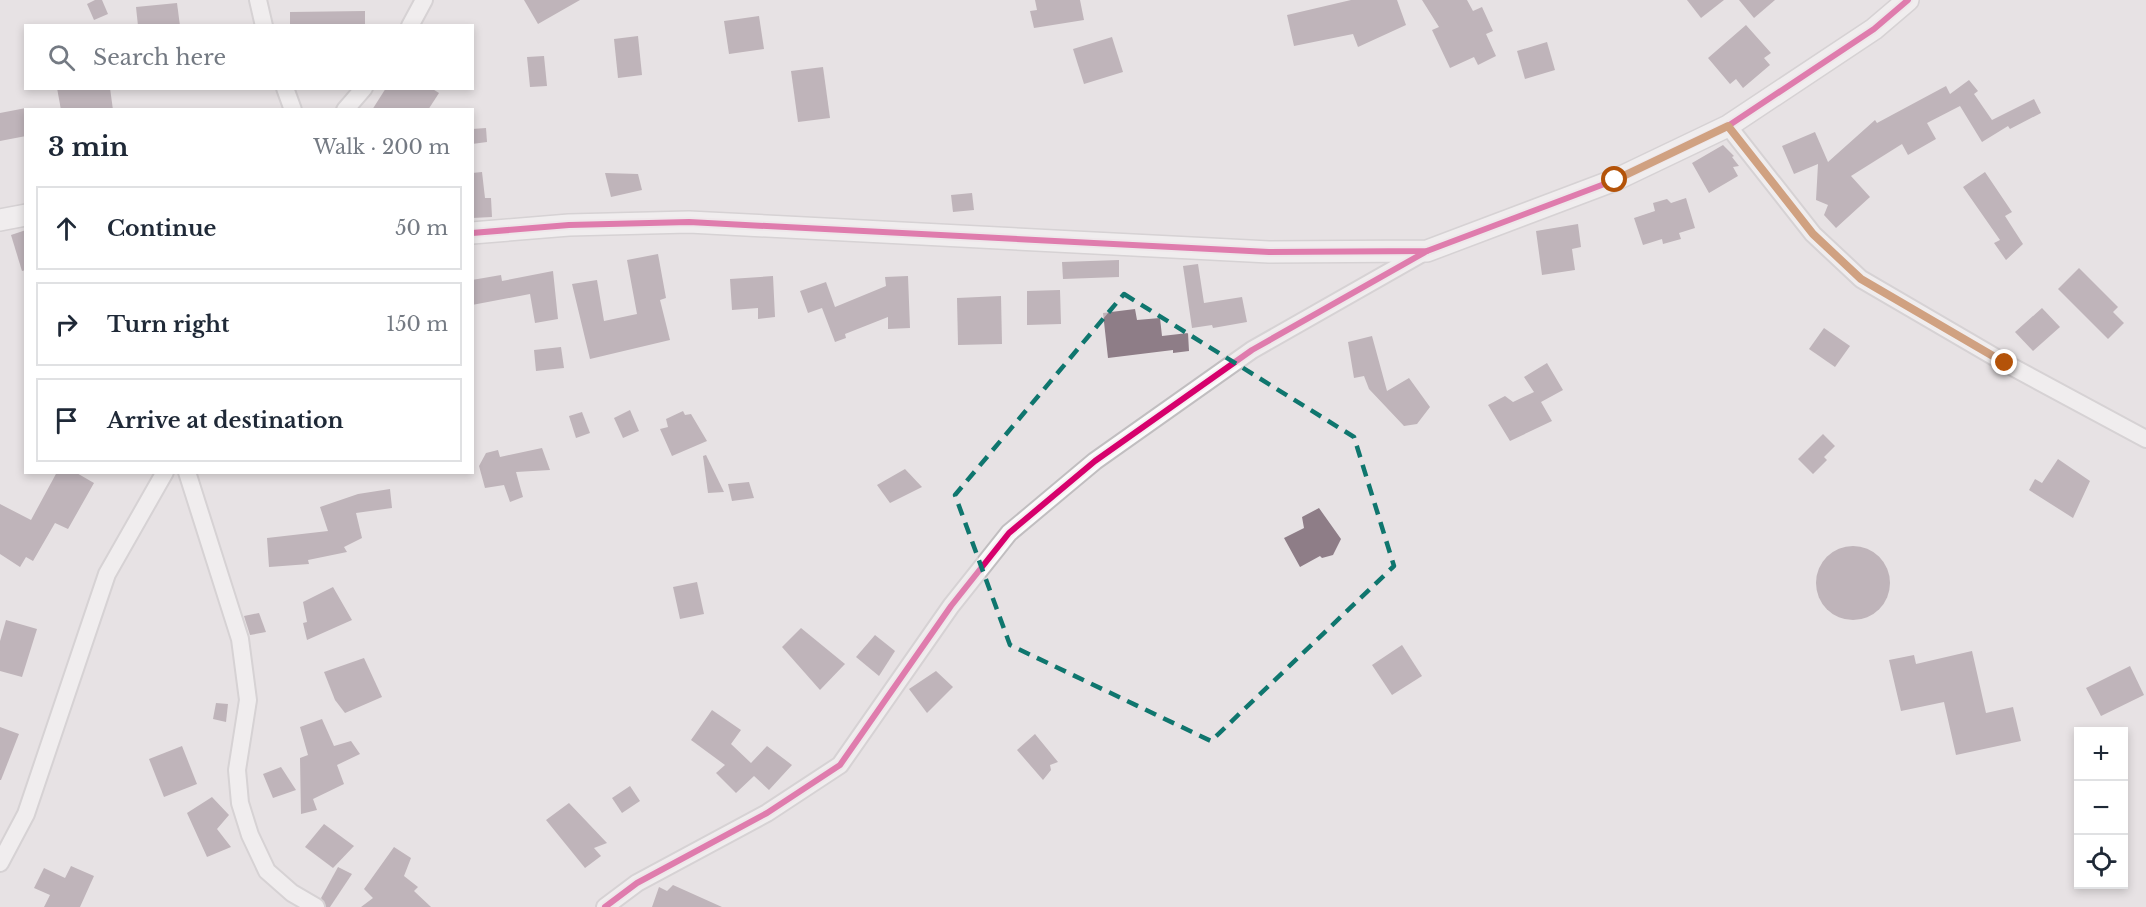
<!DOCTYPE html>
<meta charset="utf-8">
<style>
body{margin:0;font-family:"Libre Baskerville",serif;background:#f6f6f7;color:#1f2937}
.controls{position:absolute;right:18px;bottom:18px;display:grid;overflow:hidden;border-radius:0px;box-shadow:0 3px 9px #0003}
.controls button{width:54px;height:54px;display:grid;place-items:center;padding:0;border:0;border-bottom:2px solid #e0e1e3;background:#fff;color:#1f2937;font:30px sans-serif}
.stop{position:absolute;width:18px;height:18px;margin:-14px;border:4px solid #b45309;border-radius:50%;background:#fff}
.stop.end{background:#b45309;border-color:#fff;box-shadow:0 2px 6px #0008}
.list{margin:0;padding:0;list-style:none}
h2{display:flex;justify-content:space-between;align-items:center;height:78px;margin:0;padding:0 24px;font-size:26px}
h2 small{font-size:20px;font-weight:400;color:#747a83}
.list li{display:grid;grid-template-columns:39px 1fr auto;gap:18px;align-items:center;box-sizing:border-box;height:84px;margin:0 12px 12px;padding:0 12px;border:2px solid #e0e1e3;border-radius:0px}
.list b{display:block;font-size:22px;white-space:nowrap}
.list em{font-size:20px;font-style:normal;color:#747a83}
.icon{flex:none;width:33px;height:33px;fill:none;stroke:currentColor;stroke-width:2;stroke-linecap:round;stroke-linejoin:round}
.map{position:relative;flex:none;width:2146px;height:907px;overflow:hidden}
.search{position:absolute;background:#fff;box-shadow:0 3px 9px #0003;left:24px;top:24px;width:450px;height:66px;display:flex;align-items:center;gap:15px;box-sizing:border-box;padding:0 21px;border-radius:0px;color:#747a83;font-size:22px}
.panel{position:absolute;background:#fff;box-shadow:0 3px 9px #0003;left:24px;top:108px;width:450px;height:366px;border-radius:0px}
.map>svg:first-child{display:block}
.building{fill:#8e7d87}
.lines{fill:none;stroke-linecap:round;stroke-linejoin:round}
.minor-casing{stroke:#c1bec0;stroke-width:20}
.tertiary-casing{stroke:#c1bec0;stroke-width:24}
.minor{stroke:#fbfbfb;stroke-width:16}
.tertiary{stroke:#fbfbfb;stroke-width:21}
.cycleway-casing{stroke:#f6edf2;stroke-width:10}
.cycleway{stroke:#d6006c;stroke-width:6}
.route{stroke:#b45309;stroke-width:8}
.marked{fill:none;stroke:#0f766e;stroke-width:4.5;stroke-dasharray:12 8;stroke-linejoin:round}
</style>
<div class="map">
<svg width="2146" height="907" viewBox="0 0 2146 907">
<rect width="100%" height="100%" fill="#e7e2e4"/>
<!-- building -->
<g class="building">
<polygon points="95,0 102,0 108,14 94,20 87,4"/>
<polygon points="524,0 580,0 538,24"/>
<polygon points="1035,0 1080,0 1084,20 1034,28 1030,11 1037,10"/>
<polygon points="1351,0 1397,0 1406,25 1358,47 1353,34 1294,46 1287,15"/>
<polygon points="1422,0 1467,0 1473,11 1482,7 1493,31 1486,34 1496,56 1478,65 1474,57 1450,68 1432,30 1439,27"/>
<polygon points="1687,0 1724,0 1701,18"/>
<polygon points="1739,0 1775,0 1754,18"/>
<polygon points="177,3 180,26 138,26 136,7"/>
<polygon points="365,11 365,26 290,26 290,12"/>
<polygon points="759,16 764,49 729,54 724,21"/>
<polygon points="1746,25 1771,53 1764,58 1770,65 1743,88 1736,79 1730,84 1708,58"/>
<polygon points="638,36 642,75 618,78 614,39"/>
<polygon points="1112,37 1123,72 1084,84 1073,49"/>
<polygon points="1547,42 1555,70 1525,79 1517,51"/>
<polygon points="544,56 547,86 530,87 527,57"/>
<polygon points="823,67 830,118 798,122 791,71"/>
<polygon points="1969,80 1978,91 1974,94 1992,120 2034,99 2041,113 2010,129 2008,126 1982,142 1960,106 1927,123 1936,139 1908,155 1902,144 1851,176 1870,197 1836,228 1824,215 1828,205 1816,200 1818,164 1794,174 1782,146 1815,132 1828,162 1875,120 1877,123 1946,86 1950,94"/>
<polygon points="57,88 110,88 113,110 61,110"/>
<polygon points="386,88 431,88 439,93 428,110 372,110"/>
<polygon points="26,108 26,136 0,141 0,113"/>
<polygon points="486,128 487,142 472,144 472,129"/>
<polygon points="1723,145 1734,156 1732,157 1739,166 1733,167 1738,176 1709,193 1692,163"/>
<polygon points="482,172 485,198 491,198 492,217 472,218 472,173"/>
<polygon points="1985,172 2012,212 2005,216 2023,244 2006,260 1994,243 2000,240 1963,187"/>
<polygon points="605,173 638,174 642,190 611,197"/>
<polygon points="972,193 974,210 953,212 951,195"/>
<polygon points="1686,198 1695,228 1679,233 1681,239 1663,244 1662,239 1643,245 1634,218 1655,211 1653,203 1667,199 1671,203"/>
<polygon points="1578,224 1581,247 1572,249 1575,270 1542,275 1536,231"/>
<polygon points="26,230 26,270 22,271 11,235"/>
<polygon points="658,254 666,298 660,300 670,340 590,359 572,284 597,280 604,321 637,314 627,260"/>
<polygon points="1119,260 1119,277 1063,279 1062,262"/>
<polygon points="1198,264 1204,303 1242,297 1247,322 1213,328 1212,325 1192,328 1183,266"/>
<polygon points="2079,268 2118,307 2113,312 2124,323 2108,339 2058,289"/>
<polygon points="553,271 558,319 535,323 530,294 472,305 472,280 501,275 502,281"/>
<polygon points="773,276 775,317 758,319 758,308 732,310 730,279"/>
<polygon points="908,276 910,328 888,329 888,317 845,334 846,338 835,342 822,308 808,313 800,291 826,282 835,307 886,286 885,277"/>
<polygon points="1060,290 1061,324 1027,325 1027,291"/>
<polygon points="1001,296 1002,344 958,345 957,298"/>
<polygon points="2042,308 2060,327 2033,351 2015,332"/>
<polygon points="1135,309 1137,320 1160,318 1162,336 1188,333 1189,351 1173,353 1173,350 1108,358 1103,313"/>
<polygon points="1824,328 1850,346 1835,367 1809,349"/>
<polygon points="1372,336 1387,391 1409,378 1430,407 1417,424 1404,426 1369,389 1364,376 1354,378 1348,342"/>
<polygon points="561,347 564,368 536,371 534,350"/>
<polygon points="1547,363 1563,390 1541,402 1552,421 1510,441 1488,405 1505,396 1513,402 1534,392 1524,377"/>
<polygon points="630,410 639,431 623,438 614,418"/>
<polygon points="683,411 685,415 691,414 707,441 672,456 660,429 668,427 666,419"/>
<polygon points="582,412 590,433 576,438 569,416"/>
<polygon points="1823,434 1835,446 1824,457 1827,460 1813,474 1798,459"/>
<polygon points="542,448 550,470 516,472 523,497 510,502 504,485 485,488 479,466 486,453 498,450 500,457"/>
<polygon points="706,455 724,492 708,493 703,456"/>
<polygon points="2058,459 2090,481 2073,518 2029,490 2035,479 2042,483"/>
<polygon points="905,469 922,487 890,503 877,485"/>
<polygon points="57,472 75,472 94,483 68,529 55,523 33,561 26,557 20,567 0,554 0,504 31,520"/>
<polygon points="749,482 754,498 732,501 728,484"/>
<polygon points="390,489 392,508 356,513 362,538 344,547 347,552 308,560 309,564 269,567 267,538 328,531 320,507 358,494"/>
<polygon points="1319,508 1341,539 1333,555 1322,558 1320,556 1300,567 1284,538 1304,528 1302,517"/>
<circle cx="1853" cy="583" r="37"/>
<polygon points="697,582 704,614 680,619 673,587"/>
<polygon points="333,587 352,620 307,640 303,623 307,622 303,602"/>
<polygon points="259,613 266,632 250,635 244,616"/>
<polygon points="6,620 37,629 22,677 0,671 0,641"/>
<polygon points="801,628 845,664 820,690 782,647"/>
<polygon points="875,635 895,651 879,676 856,657"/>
<polygon points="1402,645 1422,676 1392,695 1372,665"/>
<polygon points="1972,651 1986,713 2013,707 2021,741 1956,755 1944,702 1901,711 1889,660 1914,655 1916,664"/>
<polygon points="364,658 382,697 345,713 335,700 324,672"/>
<polygon points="2130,666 2144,695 2101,716 2086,688"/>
<polygon points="936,671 953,687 927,713 909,689"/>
<polygon points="216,703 228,704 226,722 213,719"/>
<polygon points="712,710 741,730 731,744 751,763 767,746 792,765 769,790 754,776 736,793 716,773 725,765 691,740"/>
<polygon points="322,719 334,746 351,741 360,754 337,765 344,784 313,799 317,810 301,814 300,758 308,755 300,727"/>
<polygon points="0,727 19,734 1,780 0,780"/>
<polygon points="1035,734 1058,762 1050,765 1051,770 1043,780 1017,750"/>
<polygon points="182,746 197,784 164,797 149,759"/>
<polygon points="281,767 296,790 273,798 263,774"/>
<polygon points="630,786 640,801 622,813 612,798"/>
<polygon points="212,797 229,815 217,829 231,847 207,857 187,813"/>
<polygon points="569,803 607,843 594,848 601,856 585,868 546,820"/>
<polygon points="324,824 354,846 333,868 305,847"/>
<polygon points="394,847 411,858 404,876 418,887 414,891 431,907 361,907 373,898 364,889"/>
<polygon points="71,866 94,876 80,907 44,907 50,895 34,888 44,868 65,878"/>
<polygon points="338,867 352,874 330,907 326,907 321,898"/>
<polygon points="673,885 722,907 652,907 659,887 667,891"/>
</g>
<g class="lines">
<defs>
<g id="minor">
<polyline points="258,0 264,26"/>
<polyline points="410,26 424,0"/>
<polyline points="285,88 293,110"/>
<polyline points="345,110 364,88"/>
<polyline points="1728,126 1813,234 1861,279 2005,363 2146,439"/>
<polyline points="187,472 240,639 248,700 237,770 240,803 250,835 267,871 292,893 316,907"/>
<polyline points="0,863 26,814 107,574 165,472"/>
<polyline points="605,907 637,883 767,813 840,765 951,606 1009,533 1095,461 1252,350 1426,251"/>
</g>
<g id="tertiary">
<polyline points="0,220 26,215"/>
<polyline points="472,233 569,225 689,222 1269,252 1427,251 1615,180 1728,126 1874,29 1908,0"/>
</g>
</defs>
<!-- minor casing -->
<use href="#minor" class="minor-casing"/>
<!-- tertiary casing -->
<use href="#tertiary" class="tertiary-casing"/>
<!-- minor -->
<use href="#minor" class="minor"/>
<!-- tertiary -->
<use href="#tertiary" class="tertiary"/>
<defs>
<g id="cycleway">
<polyline points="472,233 569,225 689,222 1269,252 1427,251 1615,180 1728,126 1874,29 1908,0"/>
<polyline points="605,907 637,883 767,813 840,765 951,606 1009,533 1095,461 1252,350 1427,251"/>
</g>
</defs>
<!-- cycleway casing -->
<use href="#cycleway" class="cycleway-casing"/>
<!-- cycleway -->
<use href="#cycleway" class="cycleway"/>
</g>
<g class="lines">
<!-- route -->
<polyline class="route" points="1615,180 1728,126 1813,234 1861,279 2005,363"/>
</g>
<!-- marked area -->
<path d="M0 0H2146V907H0ZM1124,294L1354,437L1394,566L1211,741L1010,645L955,495Z" fill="#e7e2e4" fill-opacity=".55" fill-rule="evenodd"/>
<path class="marked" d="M1124,294L1354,437L1394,566L1211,741L1010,645L955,495Z"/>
</svg>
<div class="controls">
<button>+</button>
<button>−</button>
<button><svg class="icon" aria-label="locate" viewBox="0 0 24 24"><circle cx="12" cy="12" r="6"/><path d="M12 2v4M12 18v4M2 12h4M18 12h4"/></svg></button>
</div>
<div class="stop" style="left:1615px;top:180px"></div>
<div class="stop end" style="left:2005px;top:363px"></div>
<div class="search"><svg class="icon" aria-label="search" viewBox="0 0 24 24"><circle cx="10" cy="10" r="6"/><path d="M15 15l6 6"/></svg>Search here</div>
<section class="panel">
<h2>3 min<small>Walk · 200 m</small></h2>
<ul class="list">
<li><svg class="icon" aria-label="ahead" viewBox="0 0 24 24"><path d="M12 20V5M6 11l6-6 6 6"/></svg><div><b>Continue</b></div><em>50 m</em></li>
<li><svg class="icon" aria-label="right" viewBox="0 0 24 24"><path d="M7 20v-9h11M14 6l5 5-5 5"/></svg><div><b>Turn right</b></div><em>150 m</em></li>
<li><svg class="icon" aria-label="arrive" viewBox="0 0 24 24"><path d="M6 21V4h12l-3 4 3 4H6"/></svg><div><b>Arrive at destination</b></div></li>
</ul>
</section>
</div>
